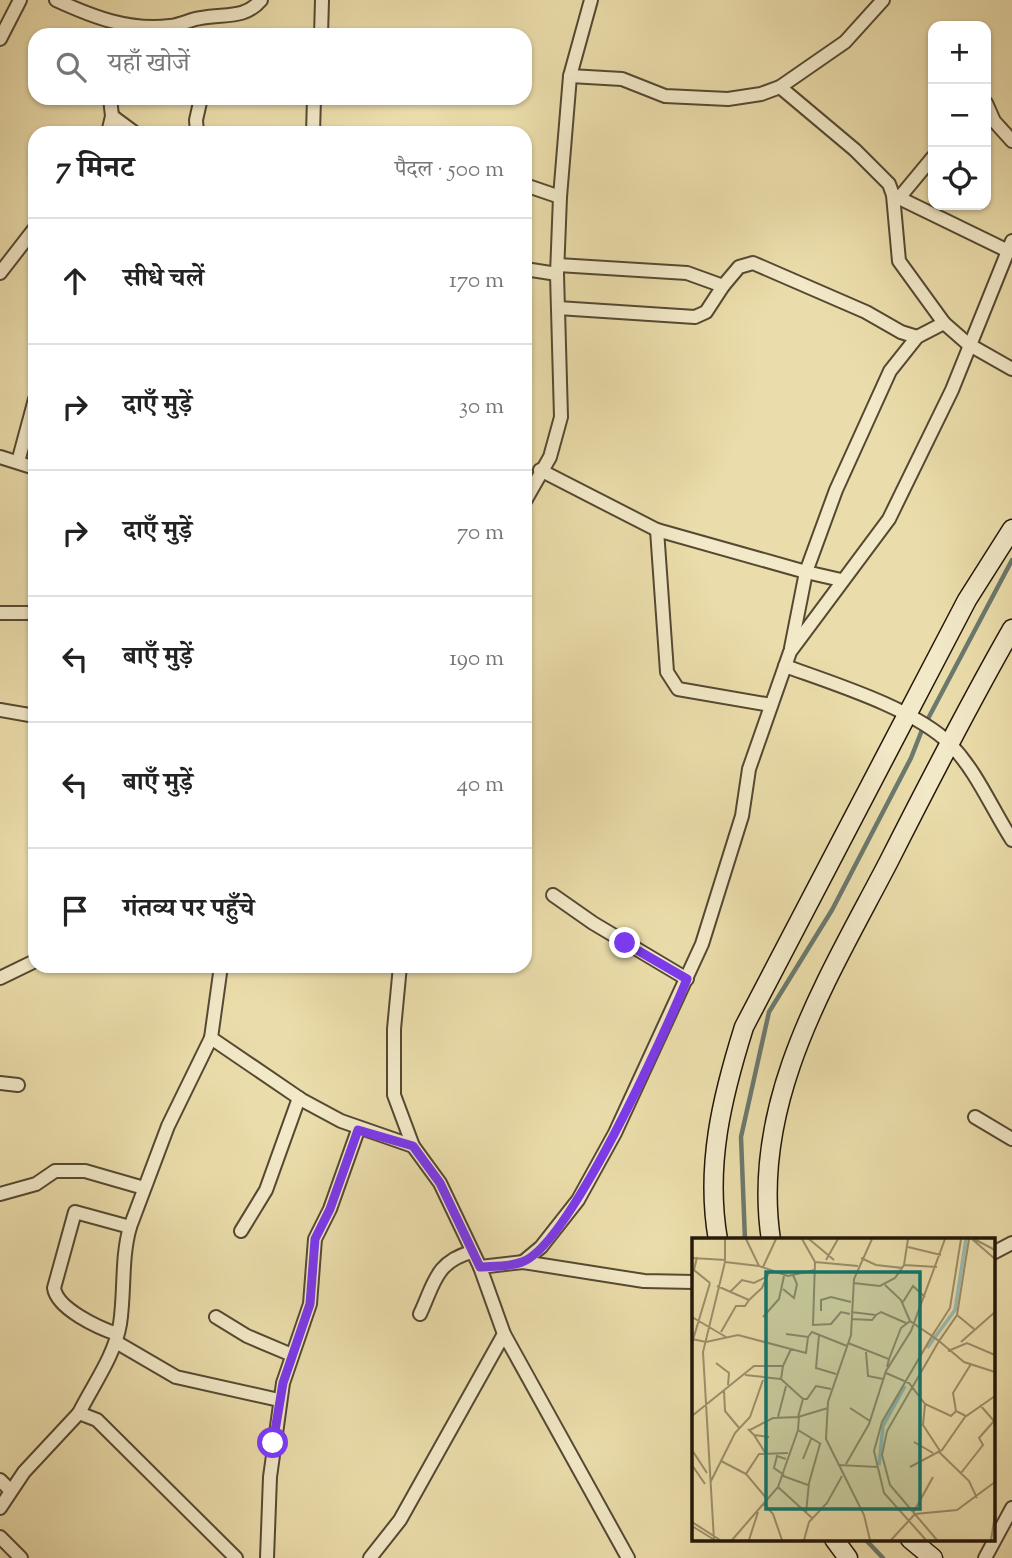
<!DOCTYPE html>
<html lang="hi">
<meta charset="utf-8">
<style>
body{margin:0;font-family:"Sorts Mill Goudy","Noto Serif Devanagari",serif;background:#f2f2f2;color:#222}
.controls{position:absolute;right:21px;top:21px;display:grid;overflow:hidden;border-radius:14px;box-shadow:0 2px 5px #0004}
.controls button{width:63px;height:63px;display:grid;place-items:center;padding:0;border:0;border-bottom:2px solid #e0e0e0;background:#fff;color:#222;font:35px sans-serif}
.stop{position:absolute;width:21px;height:21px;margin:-16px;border:5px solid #7c3aed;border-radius:50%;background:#fff}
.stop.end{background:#7c3aed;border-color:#fff;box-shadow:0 2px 7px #0008}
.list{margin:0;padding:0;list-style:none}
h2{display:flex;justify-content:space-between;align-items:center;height:91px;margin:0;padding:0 28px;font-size:30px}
h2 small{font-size:23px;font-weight:400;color:#767676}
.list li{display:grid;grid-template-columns:46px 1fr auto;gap:21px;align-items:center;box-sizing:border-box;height:126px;padding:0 28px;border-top:2px solid #e0e0e0}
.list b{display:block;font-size:26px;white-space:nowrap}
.list em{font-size:23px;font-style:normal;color:#767676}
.icon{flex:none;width:38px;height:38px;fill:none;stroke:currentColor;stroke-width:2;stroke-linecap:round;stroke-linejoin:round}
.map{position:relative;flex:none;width:1012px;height:1558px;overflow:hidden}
.search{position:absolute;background:#fff;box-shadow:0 2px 5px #0004;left:28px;top:28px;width:504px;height:77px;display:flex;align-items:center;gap:18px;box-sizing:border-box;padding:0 24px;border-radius:21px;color:#767676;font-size:26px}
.panel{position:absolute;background:#fff;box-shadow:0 2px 5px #0004;left:28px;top:126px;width:504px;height:847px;border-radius:21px}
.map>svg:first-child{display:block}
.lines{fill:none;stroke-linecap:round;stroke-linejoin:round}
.stream{stroke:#6b796e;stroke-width:4.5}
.street-casing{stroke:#554932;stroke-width:16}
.secondary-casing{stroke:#231809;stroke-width:21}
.street{stroke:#f2e9c8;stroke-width:12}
.secondary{stroke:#f2e9c8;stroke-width:18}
.route{stroke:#7c3aed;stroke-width:9}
.inset-river{fill:none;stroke:#9bbab2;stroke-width:3.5}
.inset-road{fill:none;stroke:#9b8e6a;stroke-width:2}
.view{fill:#0f766e;fill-opacity:0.15;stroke:#0f766e;stroke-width:3.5}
.inset-edge{fill:none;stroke:#231809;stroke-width:3.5}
</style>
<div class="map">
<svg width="1012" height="1558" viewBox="0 0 1012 1558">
<rect width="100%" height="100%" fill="#ebddab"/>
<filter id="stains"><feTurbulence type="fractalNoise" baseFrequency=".00286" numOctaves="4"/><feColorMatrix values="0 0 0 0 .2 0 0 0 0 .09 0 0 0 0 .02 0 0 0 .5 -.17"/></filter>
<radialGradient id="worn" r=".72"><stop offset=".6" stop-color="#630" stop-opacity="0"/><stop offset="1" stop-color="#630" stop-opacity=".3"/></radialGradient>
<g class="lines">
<!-- stream -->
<g class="stream">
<polyline points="745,1240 741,1137 769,1012 832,910 911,758 922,730 1012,560"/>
<polyline points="865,1539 883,1558"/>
</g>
<defs>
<g id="street">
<path d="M56,0C93,17 129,31 170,26C181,25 191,19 201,18C224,13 244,20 261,0"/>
<polyline points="321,35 322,0"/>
<polyline points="0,39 20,0"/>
<polyline points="570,76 622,79 665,96 728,99 761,94 780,87 845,42 883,0"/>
<polyline points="780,87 855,150 889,184 893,195 899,261 944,323 968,344 1012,369"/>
<polyline points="986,103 994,121 1012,141"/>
<polyline points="112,116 135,133"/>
<polyline points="108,133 112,116 110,98"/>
<polyline points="197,133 196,120 201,98"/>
<polyline points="313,133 314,98"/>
<polyline points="525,185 560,197"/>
<polyline points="893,195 1008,251"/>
<polyline points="899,198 933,157"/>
<polyline points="558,265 687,273 723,286 706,312 695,317 558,308"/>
<polyline points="525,269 557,274"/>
<polyline points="0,273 35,228"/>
<polyline points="723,286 739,267 753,263 866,312 901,332 917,337"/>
<polyline points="0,457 35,468"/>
<polyline points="18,462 35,399"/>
<polyline points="540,470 657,530 806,572 791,648"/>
<polyline points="525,501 550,457 561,417 557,274 560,197 570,76 591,0"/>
<polyline points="657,530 667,672 678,689 771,705"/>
<polyline points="841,580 806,572 836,490 890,371 917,337 944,323"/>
<polyline points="0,613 35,613"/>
<path d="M785,666C832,683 916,709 951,745C977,772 992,809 1012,840"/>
<polyline points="0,710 35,716"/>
<polyline points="553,895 593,923 687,979"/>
<polyline points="221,966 211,1038 302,1100 341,1121 413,1146"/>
<polyline points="400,966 394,1029 394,1095 413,1146 440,1183 480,1267"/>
<polyline points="0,978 35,961"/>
<polyline points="0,1083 18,1085"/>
<polyline points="975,1117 1012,1139"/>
<polyline points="0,1194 36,1184 55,1171 85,1171 144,1188"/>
<polyline points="241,1231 266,1190 299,1098"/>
<polyline points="993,1253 1012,1243"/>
<polyline points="523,1262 541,1247 578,1200 615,1133 702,944 742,816 749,769 790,652 889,519 952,390 1012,241"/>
<path d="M420,1314C434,1284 436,1261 472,1252"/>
<polyline points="216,1317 247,1336 292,1355"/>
<path d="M117,1334C99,1328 57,1309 54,1288L75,1212L130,1227"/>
<polyline points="116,1342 176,1377 279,1400"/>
<path d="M79,1413C93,1385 115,1355 120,1324C125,1292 121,1258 130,1227L168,1126L211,1038"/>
<polyline points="0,1480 10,1490"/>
<polyline points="0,1508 24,1472 79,1413 97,1420 236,1558"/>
<polyline points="0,1537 21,1558"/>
<polyline points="267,1558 270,1477 283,1383 310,1304 315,1239 330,1209 358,1130"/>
<polyline points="370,1558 400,1520 504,1334"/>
<polyline points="628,1558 504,1334 480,1267 523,1262 644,1281 694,1282"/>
<polyline points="985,1558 1012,1508"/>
</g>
<g id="secondary">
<path d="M718,1240C705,1166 722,1097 744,1027L967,600L1012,529"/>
<path d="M771,1240C750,1102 827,980 888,863C928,784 968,706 1012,629"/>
<polyline points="834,1539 848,1558"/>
<polyline points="910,1539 933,1558"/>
</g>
</defs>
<!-- street casing -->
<use href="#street" class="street-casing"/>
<!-- secondary casing -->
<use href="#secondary" class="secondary-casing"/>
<!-- street -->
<use href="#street" class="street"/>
<!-- secondary -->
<use href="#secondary" class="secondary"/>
</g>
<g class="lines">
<!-- route -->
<path class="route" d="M273,1443L283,1383L310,1304L315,1239L330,1209L358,1130L413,1146L440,1183L480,1267C492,1266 510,1267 522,1262C569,1246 666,1031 687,979L625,943"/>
</g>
<!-- overview -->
<g transform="translate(692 1238)">
<rect width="303" height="303" fill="#ebddab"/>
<path class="inset-river" d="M235,110L263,72L274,1M187,227L191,188L213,148"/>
<path class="inset-road" d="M54,1L67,28L96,38L123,32M110,1L123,24L121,87L139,86L149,74L158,76M117,1L142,22M269,1L258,70L240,98L247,103L265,77L277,1M280,1L303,21M282,1L303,12M216,9L249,17M5,19L2,32L18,45M0,20L34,22M169,20L184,27L211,30M134,22L146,1M33,24L67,28M123,24L166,28M212,27L245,29M71,29L84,1M161,45L188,48L203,40L212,27L216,1M193,47L209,62L218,83L240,98L190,184L182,213L192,255L234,302M25,48L57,62L53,68H44L29,94M91,51L102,60L105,46L101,37M38,54L50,42L62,45L74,39M57,62L70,50L78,32M211,64L221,48L233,59M129,73V62L139,59L159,64M159,74L184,77L180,82L159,81M184,77L189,74L214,85M265,77L282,91M0,79L34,99M71,79L87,61L92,38M94,96L116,99L120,94L155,108M127,97L124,130L144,136M0,101L14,104L46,97L114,115L116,99M269,104L303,74M0,105L18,45M156,105L197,121L195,129M256,113L275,105L303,117M174,114L176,138L191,141M197,121L209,90L218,83M24,125L37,135L36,147M91,128L89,141L111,161M194,135L217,145L233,166L259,178L264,173L274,178M53,137L89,141M32,152L33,173L48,191M233,166L231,187L248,213M288,167L302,183M158,170L178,183M264,173L261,155L279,126M0,178L62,128H91L99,111M86,179L94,148M106,179L111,161H115L124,148L139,151M107,179L106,192L129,206M56,191L62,197L77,199M58,192L81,180L106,179L136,170M62,197L74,216M222,204L241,215M0,212L15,235M247,214L277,243L285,260M111,221L119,201M29,223L54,236M154,226L177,186L194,133L219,93L253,1M0,227L13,246M147,227L134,201L136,164L159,97L162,41L180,1M218,229L250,212L273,179L303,158M269,235L291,207L287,200L302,183M92,237L82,230L85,218L94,221M91,238L116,247M19,243L43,195L58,179L71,142M86,249L106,192M75,261L54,236L67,216L96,215M72,266L81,276L90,302M114,275L117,245L128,206M221,275L241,239M0,284L28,302M0,288L21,301M22,302L11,114L33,24V1M40,302L86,249L120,280M57,302L66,274M112,302L117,284L135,265L150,238M178,302L172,277L147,227L186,229M199,302L223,276L265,272L303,244M245,302L198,247L190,217L195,193L247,103L272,124L303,134M299,302L303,277"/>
<path class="view" d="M74,34H228V271H74Z"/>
<rect width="303" height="303" class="inset-edge"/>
</g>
<rect width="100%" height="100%" filter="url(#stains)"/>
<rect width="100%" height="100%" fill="url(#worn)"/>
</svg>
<div class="controls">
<button>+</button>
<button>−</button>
<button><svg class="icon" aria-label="locate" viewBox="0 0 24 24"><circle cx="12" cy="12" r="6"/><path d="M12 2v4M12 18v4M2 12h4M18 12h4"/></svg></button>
</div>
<div class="stop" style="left:273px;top:1443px"></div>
<div class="stop end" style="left:625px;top:943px"></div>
<div class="search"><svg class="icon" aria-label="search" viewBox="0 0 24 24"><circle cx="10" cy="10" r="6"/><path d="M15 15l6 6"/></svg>यहाँ खोजें</div>
<section class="panel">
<h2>7 मिनट<small>पैदल · 500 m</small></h2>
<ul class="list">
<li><svg class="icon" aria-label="ahead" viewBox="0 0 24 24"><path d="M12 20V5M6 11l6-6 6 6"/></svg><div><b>सीधे चलें</b></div><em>170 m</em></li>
<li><svg class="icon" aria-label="right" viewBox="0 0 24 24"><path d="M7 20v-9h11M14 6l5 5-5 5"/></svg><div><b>दाएँ मुड़ें</b></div><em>30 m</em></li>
<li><svg class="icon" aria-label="right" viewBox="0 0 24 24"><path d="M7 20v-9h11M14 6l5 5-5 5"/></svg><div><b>दाएँ मुड़ें</b></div><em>70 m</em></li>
<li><svg class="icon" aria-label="left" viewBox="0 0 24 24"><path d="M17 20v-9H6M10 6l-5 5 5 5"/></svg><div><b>बाएँ मुड़ें</b></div><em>190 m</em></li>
<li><svg class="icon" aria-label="left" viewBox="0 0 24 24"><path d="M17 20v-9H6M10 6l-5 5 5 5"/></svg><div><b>बाएँ मुड़ें</b></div><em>40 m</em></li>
<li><svg class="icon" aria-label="arrive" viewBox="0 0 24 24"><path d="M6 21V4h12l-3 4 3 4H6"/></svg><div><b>गंतव्य पर पहुँचे</b></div></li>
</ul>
</section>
</div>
